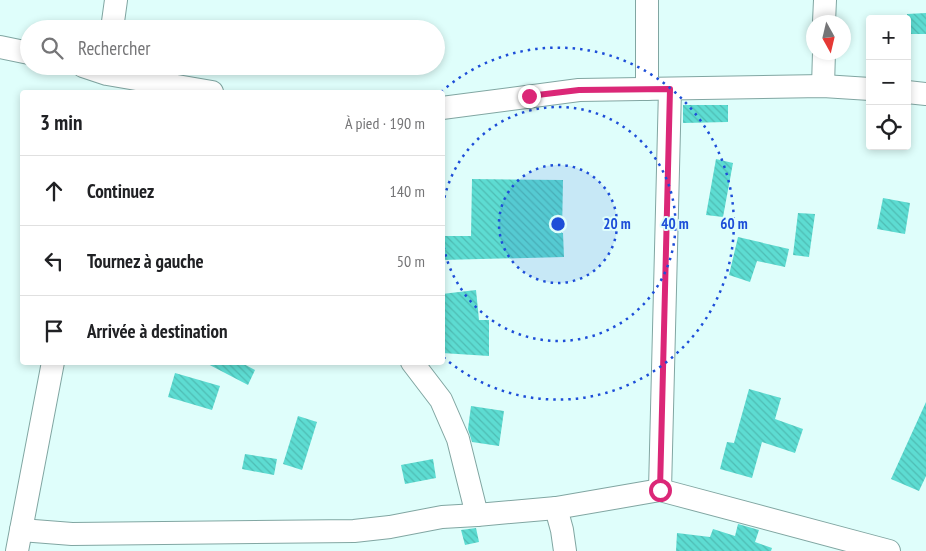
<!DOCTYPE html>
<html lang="fr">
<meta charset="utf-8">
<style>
body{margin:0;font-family:"PT Sans Narrow",sans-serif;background:#f6f6f6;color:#202124}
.controls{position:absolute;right:15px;top:15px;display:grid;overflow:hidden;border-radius:5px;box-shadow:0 2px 8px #0003}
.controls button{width:45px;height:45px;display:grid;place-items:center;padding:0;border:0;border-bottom:1px solid #e0e0e0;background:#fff;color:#202124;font:25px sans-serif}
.compass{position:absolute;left:806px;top:15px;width:45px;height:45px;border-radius:50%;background:#fff;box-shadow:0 2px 8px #0003;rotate:172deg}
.stop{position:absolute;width:15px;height:15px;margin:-11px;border:4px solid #db2777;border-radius:50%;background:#fff}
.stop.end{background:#db2777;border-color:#fff;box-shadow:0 1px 5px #0008}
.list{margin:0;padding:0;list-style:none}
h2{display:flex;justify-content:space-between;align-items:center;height:65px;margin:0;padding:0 20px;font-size:21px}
h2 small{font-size:16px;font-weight:400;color:#757577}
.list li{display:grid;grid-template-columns:32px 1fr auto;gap:15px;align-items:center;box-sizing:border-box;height:70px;padding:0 20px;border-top:1px solid #e0e0e0}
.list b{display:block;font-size:19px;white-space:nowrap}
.list em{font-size:16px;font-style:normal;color:#757577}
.icon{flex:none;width:28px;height:28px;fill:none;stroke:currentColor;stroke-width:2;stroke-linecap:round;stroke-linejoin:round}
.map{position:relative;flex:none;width:926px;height:551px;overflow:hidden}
.search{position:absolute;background:#fff;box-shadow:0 2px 8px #0003;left:20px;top:20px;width:425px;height:55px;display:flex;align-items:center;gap:12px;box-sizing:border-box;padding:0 18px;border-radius:28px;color:#757577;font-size:19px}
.panel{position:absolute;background:#fff;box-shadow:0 2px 8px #0003;left:20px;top:90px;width:425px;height:275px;border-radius:5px}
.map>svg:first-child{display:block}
.building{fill:url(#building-back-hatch)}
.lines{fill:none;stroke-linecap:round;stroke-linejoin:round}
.minor-casing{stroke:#81a6a2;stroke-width:24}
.minor{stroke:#fff;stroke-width:22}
.route{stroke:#db2777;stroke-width:6}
.ring{fill:none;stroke:#1d4ed8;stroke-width:2.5;stroke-dasharray:2.5 5}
.centre{fill:#1d4ed8;stroke:#dffefb;stroke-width:2.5}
.ring-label{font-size:15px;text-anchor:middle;font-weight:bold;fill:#1d4ed8;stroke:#dffefb;stroke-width:4;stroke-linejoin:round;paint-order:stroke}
</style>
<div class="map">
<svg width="926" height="551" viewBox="0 0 926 551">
<defs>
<pattern id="building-back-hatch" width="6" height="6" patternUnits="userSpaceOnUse" patternTransform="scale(1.25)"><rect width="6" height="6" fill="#5ddcd2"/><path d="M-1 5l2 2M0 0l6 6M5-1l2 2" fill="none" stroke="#4fbcb3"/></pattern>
</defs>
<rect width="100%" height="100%" fill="#dffefb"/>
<!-- building -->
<g class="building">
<polygon points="926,13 926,34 907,34 907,14"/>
<polygon points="683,105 728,105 728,122 683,123"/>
<polygon points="716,159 733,163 723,217 706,215"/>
<polygon points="472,179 563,180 562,233 563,233 564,257 442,260 442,236 471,236"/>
<polygon points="883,198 910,203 905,234 877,229"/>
<polygon points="798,213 815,214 809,257 793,255"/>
<polygon points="738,237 789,249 785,267 757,261 750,282 729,275"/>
<polygon points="476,290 479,320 489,320 489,356 442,353 442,294"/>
<polygon points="204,362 240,362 255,370 248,385"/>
<polygon points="175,373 220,386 212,410 168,397"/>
<polygon points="749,389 781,398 775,419 803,429 795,453 762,442 752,478 720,469 727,442 734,443"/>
<polygon points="926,402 926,476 919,491 891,479"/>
<polygon points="471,406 504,411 499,446 472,442 468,429"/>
<polygon points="298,416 317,422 302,470 283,464"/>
<polygon points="245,454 277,459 274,475 242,469"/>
<polygon points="433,459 436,478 405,484 401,465"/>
<polygon points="738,524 759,530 755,542 772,548 771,551 676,551 677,533 710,537 713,529 735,536"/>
<polygon points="476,528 479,542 465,545 461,530"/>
</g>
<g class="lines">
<defs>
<g id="minor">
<polyline points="824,22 825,0"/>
<polyline points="112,29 116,0"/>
<polyline points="0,47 29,53"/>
<polyline points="83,66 107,74 212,92"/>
<polyline points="823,86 824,52"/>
<polyline points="647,89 647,0"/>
<polyline points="907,92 926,94"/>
<polyline points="442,108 579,90 823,86 870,89"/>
<polyline points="412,362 441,400 458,439 477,515 556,508 660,490 889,551"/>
<polyline points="660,490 670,89"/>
<polyline points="556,508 562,530 565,551"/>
<polyline points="21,530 72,534 354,531 390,527 442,517 477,515"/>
<polyline points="17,551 53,362"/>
</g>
</defs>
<!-- minor casing -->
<use href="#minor" class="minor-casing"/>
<!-- minor -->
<use href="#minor" class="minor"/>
</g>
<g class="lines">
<!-- route -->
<polyline class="route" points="529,96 579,90 670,89 660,490"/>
</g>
<!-- distance rings -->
<circle cx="558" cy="224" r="59" fill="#1d4ed8" fill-opacity=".12"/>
<g class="ring">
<circle cx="558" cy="224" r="59"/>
<path d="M443 205A117 117 0 1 1 443 243"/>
<path d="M441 92A176 176 0 1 1 443 357"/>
</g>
<circle cx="558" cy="224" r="8" class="centre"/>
<g class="ring-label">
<text x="617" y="229">20 m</text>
<text x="675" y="229">40 m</text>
<text x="734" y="229">60 m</text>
</g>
</svg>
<div class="controls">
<button>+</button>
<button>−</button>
<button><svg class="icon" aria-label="locate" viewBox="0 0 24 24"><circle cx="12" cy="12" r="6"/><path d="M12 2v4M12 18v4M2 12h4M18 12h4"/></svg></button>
</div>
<svg class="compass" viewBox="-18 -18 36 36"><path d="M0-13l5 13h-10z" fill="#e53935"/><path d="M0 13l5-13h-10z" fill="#757577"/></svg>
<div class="stop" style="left:660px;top:490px"></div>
<div class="stop end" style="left:529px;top:96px"></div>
<div class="search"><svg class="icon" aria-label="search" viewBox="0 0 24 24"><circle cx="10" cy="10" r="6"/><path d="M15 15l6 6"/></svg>Rechercher</div>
<section class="panel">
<h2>3 min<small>À pied · 190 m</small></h2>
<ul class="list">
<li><svg class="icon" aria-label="ahead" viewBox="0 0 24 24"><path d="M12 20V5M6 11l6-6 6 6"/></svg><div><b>Continuez</b></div><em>140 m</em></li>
<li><svg class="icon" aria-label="left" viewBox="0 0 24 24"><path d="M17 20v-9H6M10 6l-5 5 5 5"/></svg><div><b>Tournez à gauche</b></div><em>50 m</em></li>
<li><svg class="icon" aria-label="arrive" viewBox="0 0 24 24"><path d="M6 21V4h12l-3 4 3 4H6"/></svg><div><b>Arrivée à destination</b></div></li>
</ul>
</section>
</div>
